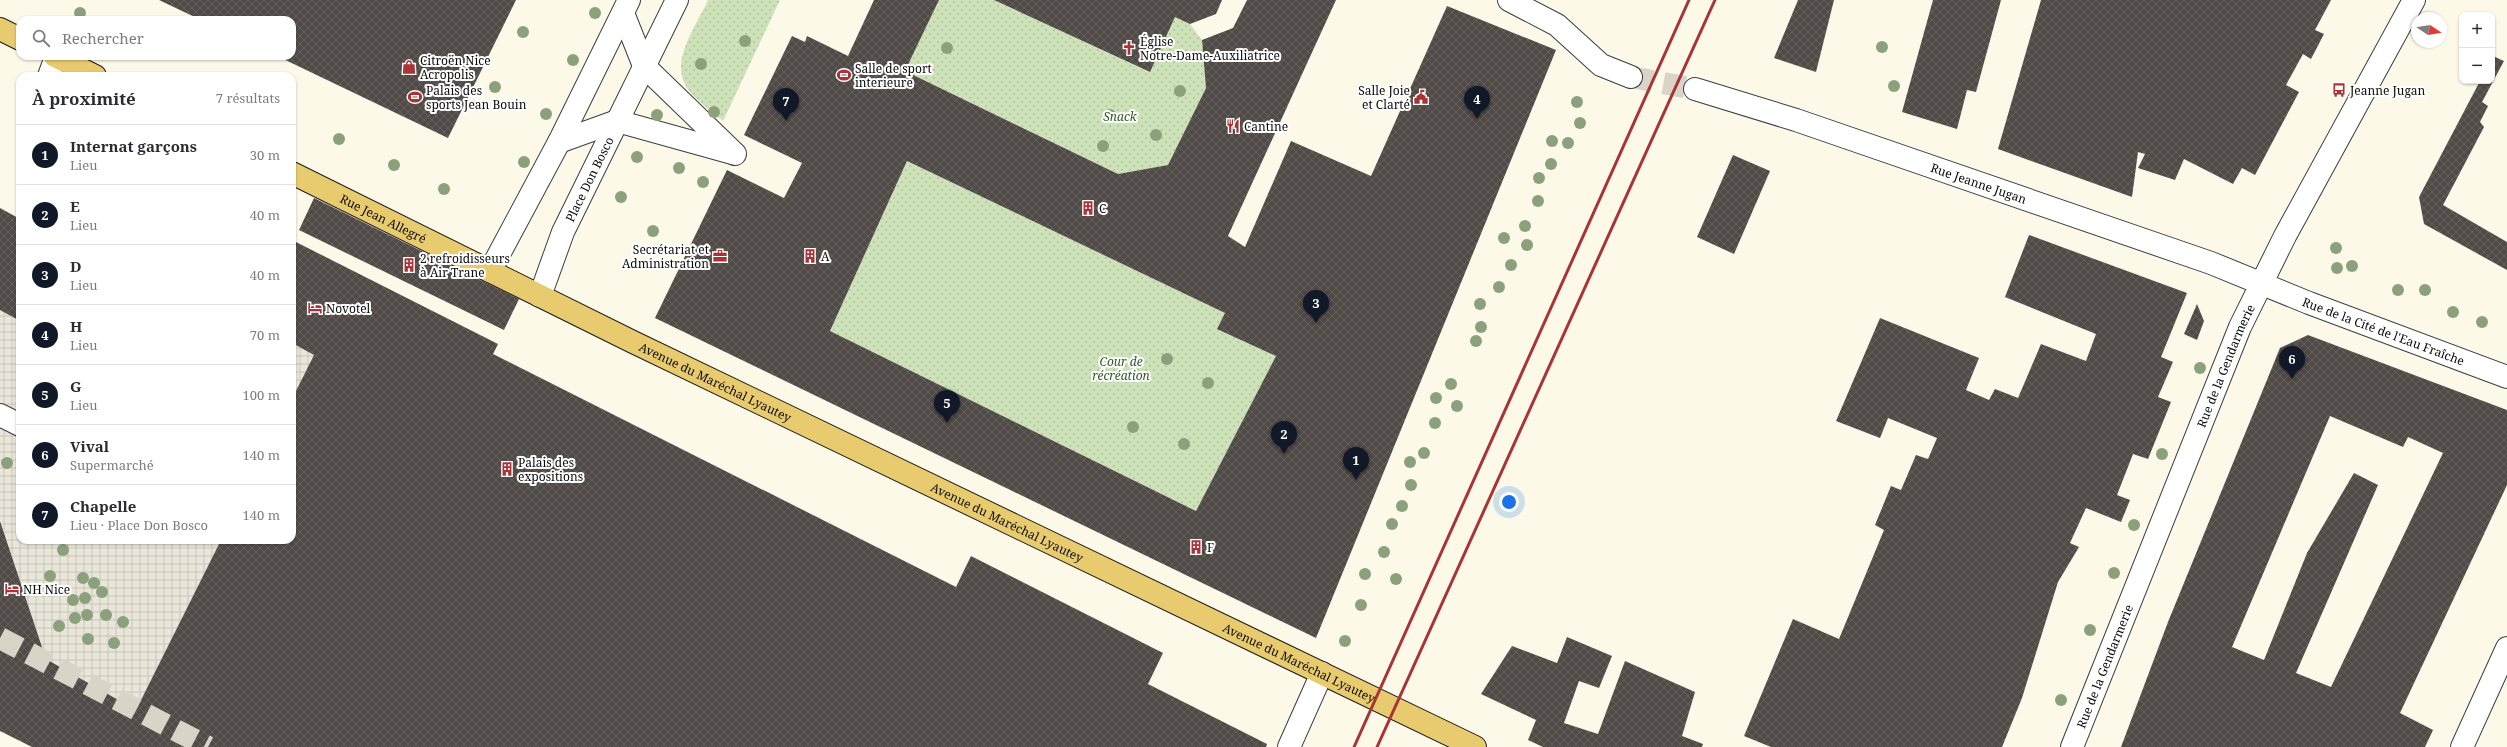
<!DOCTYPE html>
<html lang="fr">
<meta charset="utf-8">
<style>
body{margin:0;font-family:"Noto Serif",serif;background:#f7f7f7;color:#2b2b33}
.controls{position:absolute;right:12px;top:12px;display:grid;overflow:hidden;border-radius:8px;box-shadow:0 1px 3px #0004}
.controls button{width:36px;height:36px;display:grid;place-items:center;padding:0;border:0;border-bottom:1px solid #e1e1e2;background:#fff;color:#2b2b33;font:20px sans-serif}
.compass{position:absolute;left:2411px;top:12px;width:36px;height:36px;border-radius:50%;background:#fff;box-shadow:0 1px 3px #0004;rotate:102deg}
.you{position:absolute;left:1509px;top:502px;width:14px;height:14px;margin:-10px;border:3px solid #fff;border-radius:50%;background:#1a73e8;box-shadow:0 0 0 6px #1a73e833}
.badge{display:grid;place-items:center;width:26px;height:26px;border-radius:50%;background:#111827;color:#fff;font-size:13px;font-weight:700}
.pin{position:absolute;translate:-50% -33px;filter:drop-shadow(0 1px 2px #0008)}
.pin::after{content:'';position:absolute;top:21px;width:14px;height:12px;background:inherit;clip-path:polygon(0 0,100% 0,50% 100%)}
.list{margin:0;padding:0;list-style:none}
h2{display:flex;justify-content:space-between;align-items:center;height:52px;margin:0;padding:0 16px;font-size:17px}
h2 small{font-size:13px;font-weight:400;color:#7c7c81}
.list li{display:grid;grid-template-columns:26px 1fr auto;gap:12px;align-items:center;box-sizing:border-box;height:60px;padding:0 16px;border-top:1px solid #e1e1e2}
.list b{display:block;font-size:15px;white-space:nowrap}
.list p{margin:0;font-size:13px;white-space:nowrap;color:#7c7c81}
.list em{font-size:13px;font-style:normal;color:#7c7c81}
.icon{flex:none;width:22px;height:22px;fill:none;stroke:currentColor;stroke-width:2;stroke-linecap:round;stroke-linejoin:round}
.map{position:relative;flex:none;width:2507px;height:747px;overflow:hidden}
.search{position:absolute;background:#fff;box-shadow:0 1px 3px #0004;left:16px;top:16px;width:280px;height:44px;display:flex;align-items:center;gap:10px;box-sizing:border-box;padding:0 14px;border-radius:12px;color:#7c7c81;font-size:15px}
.panel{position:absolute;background:#fff;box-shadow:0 1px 3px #0004;left:16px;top:72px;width:280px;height:472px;border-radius:12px}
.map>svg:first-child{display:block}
.grass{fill:url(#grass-dots)}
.plaza{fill:url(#plaza-grid)}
.building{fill:url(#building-cross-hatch);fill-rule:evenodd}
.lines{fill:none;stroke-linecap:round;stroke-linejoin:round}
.minor-tunnel{stroke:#d8d5c8;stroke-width:22;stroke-dasharray:22 11;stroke-linecap:butt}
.major-tunnel{stroke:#d8d5c8;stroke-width:22;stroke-dasharray:22 11;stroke-linecap:butt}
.minor-casing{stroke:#3d3d3d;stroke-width:24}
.major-casing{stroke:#1b1b1b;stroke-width:24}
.minor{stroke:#fff;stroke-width:22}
.major{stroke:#e8cb6e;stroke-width:22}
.rail{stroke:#a83438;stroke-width:3}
.tree{fill:#8ba17c}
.labels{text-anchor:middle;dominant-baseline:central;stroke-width:4;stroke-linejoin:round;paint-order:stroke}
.poi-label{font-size:12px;fill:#0a0a0a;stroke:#fff;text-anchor:start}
.park-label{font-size:12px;font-style:italic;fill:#2e5923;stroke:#fff}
.street-label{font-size:12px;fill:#0a0a0a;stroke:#fff}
</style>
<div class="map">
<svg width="2507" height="747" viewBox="0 0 2507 747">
<defs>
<pattern id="grass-dots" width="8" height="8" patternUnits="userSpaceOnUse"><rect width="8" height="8" fill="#cde2b8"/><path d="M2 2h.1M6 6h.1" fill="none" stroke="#afc19d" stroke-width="1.8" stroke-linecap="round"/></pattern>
<pattern id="plaza-grid" width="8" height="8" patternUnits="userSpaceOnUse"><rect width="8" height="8" fill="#eae6da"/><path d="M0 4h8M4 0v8" fill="none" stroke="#c7c4ba"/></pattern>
<pattern id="building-cross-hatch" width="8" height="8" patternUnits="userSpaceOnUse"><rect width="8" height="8" fill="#514b48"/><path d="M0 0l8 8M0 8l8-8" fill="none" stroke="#65605e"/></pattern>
</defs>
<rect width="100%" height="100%" fill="#fcf9e9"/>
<!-- grass -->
<g class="grass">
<path d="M708,0H780L723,121C712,111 695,100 687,88C669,61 697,25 708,0Z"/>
<polygon points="939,0 994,0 1149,72 1175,17 1190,24 1202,40 1206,88 1168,165 1118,174 905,71"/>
<polygon points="907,161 1225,313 1218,328 1276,356 1196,511 830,331"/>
</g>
<!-- plaza -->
<g class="plaza">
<polygon points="0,310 20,321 20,540 221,540 136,710 46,659 0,520"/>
<polygon points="292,343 314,355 292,399"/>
</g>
<!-- building -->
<g class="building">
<polygon points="159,0 516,0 448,138 277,56 292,56 292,20 201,20"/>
<path d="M874,0H939L905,71L1118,174L1168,165L1206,88L1202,40L1233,28L1247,0H1336L1228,236L1245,247L1291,141L1371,176L1447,6L1556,50L1316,638L655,318L727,170L784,198L802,163L744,135L792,36L805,42L807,36L848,56ZM907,161L1225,313L1217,329L1276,356L1196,511L830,331Z"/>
<polygon points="994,0 1222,0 1216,14 1190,24 1175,17 1150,72"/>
<polygon points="1798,0 1834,0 1816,72 1774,58"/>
<polygon points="1933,0 2001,0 1976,92 1967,90 1957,129 1902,112"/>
<polygon points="2041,0 2331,0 2315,30 2324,34 2311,59 2303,54 2286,85 2299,92 2255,175 2242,168 2233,184 2184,159 2175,180 2138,168 2145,154 2138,152 2132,197 1998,149"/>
<polygon points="2493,56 2504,61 2482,102 2488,106 2480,122 2484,127 2443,205 2507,242 2507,270 2424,224 2419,197 2480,81 2492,81"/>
<polygon points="1733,155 1770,171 1734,254 1697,237"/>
<polygon points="314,198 519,299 504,330 299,230"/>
<polygon points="0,208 20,219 20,321 0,310"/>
<polygon points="2029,235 2187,293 2161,357 2173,362 2158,397 2171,402 2148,459 2133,454 2117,495 2130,500 2121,522 2086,508 2070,543 2079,547 2058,582 2022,698 2002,747 1771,747 1744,736 1793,619 1839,639 1884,530 1875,525 1891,486 1901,490 1916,455 1928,459 1937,438 1888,418 1880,438 1836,421 1880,318 1979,358 1966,390 1989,400 1995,389 2018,398 2041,344 2086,361 2096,334 2005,297"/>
<polygon points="292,240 498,344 493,354 956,587 971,556 1163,653 1148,684 1267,744 1266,747 32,747 0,731 0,521 46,659 136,710 221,540 292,540 292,399 314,355 292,343"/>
<polygon points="2197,304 2204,321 2197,340 2184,334"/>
<path d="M2308,335L2507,410V485L2400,713L2433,730L2425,747H2121L2168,622L2280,348ZM2330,416L2403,447L2408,437L2443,453L2331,687L2296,673L2378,485L2354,473L2307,553L2264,660L2232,647Z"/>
<polygon points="1567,637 1612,656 1599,688 1579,681 1564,723 1598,734 1625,661 1695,692 1682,736 1703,744 1702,747 1543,747 1528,740 1536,720 1481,694 1512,646 1557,663"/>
</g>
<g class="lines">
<!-- minor-tunnel -->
<polyline class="minor-tunnel" points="1631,77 1695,89"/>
<!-- major-tunnel -->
<polyline class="major-tunnel" points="0,638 208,747"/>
<defs>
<g id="minor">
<polyline points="1509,0 1557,25 1601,65 1631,77"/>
<polyline points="623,13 644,66 735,154"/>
<polyline points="49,76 56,57"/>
<path id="s1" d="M1695,89L1796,120L2211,263L2309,303L2507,377"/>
<polyline points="617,121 732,153"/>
<polyline points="559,142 617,121"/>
<polyline points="490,271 559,142 629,0"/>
<path id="s2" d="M540,296L563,232L677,0"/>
<polyline points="0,415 20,425"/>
<polyline points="1289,747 1322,673"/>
<path id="s3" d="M2072,747L2240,327L2285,236L2414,0"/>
<polyline points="2462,747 2507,648"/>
</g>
<g id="major">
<polyline points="0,29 20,39"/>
<polyline points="55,56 95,76"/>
<path id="s4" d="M292,173L633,342L1475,747"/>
</g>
</defs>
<!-- minor casing -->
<use href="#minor" class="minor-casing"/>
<!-- major casing -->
<use href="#major" class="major-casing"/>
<!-- minor -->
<use href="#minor" class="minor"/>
<!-- major -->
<use href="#major" class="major"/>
<!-- rail -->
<g class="rail">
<polyline points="1354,747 1689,0"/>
<polyline points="1377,747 1715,0"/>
</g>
</g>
<!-- trees -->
<g class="tree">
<circle cx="80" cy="13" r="6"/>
<circle cx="595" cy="13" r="6"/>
<circle cx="523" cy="32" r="6"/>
<circle cx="745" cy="41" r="6"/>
<circle cx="1882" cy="47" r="6"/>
<circle cx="947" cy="48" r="6"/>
<circle cx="573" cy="60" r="6"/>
<circle cx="701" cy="64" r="6"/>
<circle cx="1894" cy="86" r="6"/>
<circle cx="495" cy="87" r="6"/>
<circle cx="1180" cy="91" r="6"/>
<circle cx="1577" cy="102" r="6"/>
<circle cx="714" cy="112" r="6"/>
<circle cx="546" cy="114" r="6"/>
<circle cx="657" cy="115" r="6"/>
<circle cx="1110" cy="115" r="6"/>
<circle cx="1580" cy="123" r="6"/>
<circle cx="1156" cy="135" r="6"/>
<circle cx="339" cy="139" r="6"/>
<circle cx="1552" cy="141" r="6"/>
<circle cx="1568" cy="143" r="6"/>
<circle cx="1103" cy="146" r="6"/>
<circle cx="637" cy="157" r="6"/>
<circle cx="524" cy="162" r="6"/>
<circle cx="1551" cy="164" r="6"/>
<circle cx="394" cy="165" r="6"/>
<circle cx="679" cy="168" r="6"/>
<circle cx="1539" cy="178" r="6"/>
<circle cx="703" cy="182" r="6"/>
<circle cx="444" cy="189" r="6"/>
<circle cx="621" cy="197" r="6"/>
<circle cx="1538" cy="201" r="6"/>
<circle cx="1525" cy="226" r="6"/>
<circle cx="653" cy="231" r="6"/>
<circle cx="1504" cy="238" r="6"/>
<circle cx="1527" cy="245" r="6"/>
<circle cx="2336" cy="248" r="6"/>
<circle cx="1511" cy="265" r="6"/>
<circle cx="2352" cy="266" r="6"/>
<circle cx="2337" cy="268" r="6"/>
<circle cx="1499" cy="287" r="6"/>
<circle cx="2398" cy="290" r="6"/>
<circle cx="2425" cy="290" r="6"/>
<circle cx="1480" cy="304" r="6"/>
<circle cx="2453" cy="312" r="6"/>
<circle cx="2482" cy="322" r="6"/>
<circle cx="1481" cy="327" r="6"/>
<circle cx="1476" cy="341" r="6"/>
<circle cx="1167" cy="359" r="6"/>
<circle cx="2200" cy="368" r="6"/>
<circle cx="1208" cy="383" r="6"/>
<circle cx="1451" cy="384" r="6"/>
<circle cx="1436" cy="398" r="6"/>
<circle cx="1457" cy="406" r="6"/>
<circle cx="1435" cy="423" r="6"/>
<circle cx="1133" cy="427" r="6"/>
<circle cx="1184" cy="444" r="6"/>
<circle cx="1424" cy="453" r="6"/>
<circle cx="2162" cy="454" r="6"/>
<circle cx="1410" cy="462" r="6"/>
<circle cx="7" cy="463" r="6"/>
<circle cx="1411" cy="485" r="6"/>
<circle cx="1402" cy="506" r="6"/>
<circle cx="1392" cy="524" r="6"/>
<circle cx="2134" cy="525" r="6"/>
<circle cx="63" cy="550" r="6"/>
<circle cx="1384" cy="552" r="6"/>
<circle cx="2114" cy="573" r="6"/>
<circle cx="1365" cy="574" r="6"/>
<circle cx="50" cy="576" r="6"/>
<circle cx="83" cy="578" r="6"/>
<circle cx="1396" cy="579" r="6"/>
<circle cx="94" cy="583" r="6"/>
<circle cx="102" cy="592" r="6"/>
<circle cx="85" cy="598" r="6"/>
<circle cx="73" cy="600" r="6"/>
<circle cx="1361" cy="605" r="6"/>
<circle cx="87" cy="615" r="6"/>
<circle cx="106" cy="615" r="6"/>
<circle cx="75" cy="618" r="6"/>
<circle cx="123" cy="622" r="6"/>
<circle cx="59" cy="626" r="6"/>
<circle cx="2090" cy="630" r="6"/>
<circle cx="88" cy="639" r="6"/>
<circle cx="1345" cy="641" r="6"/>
<circle cx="114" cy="643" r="6"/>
<circle cx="2061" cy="700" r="6"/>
</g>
<!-- icons -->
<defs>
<symbol id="church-bare" viewBox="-9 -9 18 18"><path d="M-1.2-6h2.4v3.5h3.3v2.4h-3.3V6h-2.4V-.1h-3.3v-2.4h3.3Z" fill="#a83438" stroke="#fff" stroke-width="2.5" paint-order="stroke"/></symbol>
<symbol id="shop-bare" viewBox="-9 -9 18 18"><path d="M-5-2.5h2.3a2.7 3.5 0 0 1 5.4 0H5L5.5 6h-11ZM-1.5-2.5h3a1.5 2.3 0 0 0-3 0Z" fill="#a83438" stroke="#fff" stroke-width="2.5" paint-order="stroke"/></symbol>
<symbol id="stadium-bare" viewBox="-9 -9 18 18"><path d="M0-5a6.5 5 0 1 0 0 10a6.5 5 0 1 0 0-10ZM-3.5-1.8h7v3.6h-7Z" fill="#a83438" stroke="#fff" stroke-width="2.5" paint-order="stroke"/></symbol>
<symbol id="bus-bare" viewBox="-9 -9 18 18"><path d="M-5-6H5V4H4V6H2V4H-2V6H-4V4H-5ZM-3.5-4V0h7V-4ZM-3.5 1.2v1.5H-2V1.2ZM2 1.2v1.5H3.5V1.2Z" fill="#a83438" stroke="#fff" stroke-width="2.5" paint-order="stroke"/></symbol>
<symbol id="civic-bare" viewBox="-9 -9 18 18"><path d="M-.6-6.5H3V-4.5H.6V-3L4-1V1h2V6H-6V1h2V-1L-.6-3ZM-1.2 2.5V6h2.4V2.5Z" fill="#a83438" stroke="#fff" stroke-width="2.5" paint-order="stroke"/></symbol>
<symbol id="restaurant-bare" viewBox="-9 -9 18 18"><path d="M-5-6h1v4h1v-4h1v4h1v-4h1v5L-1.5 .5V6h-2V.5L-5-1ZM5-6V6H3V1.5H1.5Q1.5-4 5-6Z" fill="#a83438" stroke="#fff" stroke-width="2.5" paint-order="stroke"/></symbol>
<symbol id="building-bare" viewBox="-9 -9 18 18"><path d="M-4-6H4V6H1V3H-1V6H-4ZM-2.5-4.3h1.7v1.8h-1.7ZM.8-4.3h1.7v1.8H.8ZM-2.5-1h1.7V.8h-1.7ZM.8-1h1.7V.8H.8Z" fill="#a83438" stroke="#fff" stroke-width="2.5" paint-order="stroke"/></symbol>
<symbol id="office-bare" viewBox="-9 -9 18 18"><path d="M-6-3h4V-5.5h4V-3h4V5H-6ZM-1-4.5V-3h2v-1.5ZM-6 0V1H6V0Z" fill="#a83438" stroke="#fff" stroke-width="2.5" paint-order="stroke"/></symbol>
<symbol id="hotel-bare" viewBox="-9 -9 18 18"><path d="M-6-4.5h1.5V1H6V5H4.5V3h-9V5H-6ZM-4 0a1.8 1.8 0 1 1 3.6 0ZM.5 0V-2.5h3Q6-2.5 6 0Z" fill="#a83438" stroke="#fff" stroke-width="2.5" paint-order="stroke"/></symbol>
</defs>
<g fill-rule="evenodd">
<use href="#church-bare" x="1119" y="38" width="20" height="20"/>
<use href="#shop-bare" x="399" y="57" width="20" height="20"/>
<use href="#stadium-bare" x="834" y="65" width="20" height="20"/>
<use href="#bus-bare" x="2329" y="80" width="20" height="20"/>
<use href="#stadium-bare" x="405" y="87" width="20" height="20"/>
<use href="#civic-bare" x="1411" y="87" width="20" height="20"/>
<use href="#restaurant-bare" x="1223" y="116" width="20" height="20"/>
<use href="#building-bare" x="1078" y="198" width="20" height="20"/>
<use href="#office-bare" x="710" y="246" width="20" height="20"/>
<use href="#building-bare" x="800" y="246" width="20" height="20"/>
<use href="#building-bare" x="399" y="255" width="20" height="20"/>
<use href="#hotel-bare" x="305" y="298" width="20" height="20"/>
<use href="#building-bare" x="497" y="459" width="20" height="20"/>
<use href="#building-bare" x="1186" y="537" width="20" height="20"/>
<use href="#hotel-bare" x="2" y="579" width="20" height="20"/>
</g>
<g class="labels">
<!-- poi labels -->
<g class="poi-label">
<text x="1140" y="41">Église<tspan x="1140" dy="14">Notre-Dame-Auxiliatrice</tspan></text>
<text x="420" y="60">Citroën Nice<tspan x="420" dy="14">Acropolis</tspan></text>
<text x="855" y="68">Salle de sport<tspan x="855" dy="14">interieure</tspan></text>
<text x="426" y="90">Palais des<tspan x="426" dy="14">sports Jean Bouin</tspan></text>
<text x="1410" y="90" text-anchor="end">Salle Joie<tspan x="1410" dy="14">et Clarté</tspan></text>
<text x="2350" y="90">Jeanne Jugan</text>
<text x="1244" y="126">Cantine</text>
<text x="1099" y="208">C</text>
<text x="709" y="249" text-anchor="end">Secrétariat et<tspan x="709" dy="14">Administration</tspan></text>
<text x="821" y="256">A</text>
<text x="420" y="258">2 refroidisseurs<tspan x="420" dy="14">à Air Trane</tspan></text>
<text x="326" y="308">Novotel</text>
<text x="518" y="462">Palais des<tspan x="518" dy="14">expositions</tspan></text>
<text x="1207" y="547">F</text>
<text x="23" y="589">NH Nice</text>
</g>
<!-- park labels -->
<g class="park-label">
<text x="1120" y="116">Snack</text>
<text x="1121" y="361">Cour de<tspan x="1121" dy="14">récréation</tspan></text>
</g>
<!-- street labels -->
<g class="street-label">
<text stroke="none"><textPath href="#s2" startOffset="127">Place Don Bosco</textPath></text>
<text stroke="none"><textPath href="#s1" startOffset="299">Rue Jeanne Jugan</textPath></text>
<text stroke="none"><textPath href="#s4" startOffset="102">Rue Jean Allegré</textPath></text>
<text stroke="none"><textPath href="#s1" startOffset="730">Rue de la Cité de l'Eau Fraîche</textPath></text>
<text stroke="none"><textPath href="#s3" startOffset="411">Rue de la Gendarmerie</textPath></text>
<text stroke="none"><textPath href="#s4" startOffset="472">Avenue du Maréchal Lyautey</textPath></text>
<text stroke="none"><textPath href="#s4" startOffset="796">Avenue du Maréchal Lyautey</textPath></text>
<text stroke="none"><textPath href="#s4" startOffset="1120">Avenue du Maréchal Lyautey</textPath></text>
<text stroke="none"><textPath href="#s3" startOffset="87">Rue de la Gendarmerie</textPath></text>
</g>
</g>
</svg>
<div class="controls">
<button>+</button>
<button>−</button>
</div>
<svg class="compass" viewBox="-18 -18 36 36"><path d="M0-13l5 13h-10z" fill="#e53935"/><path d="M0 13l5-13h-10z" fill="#7c7c81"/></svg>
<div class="you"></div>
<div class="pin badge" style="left:1356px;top:480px">1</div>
<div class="pin badge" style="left:1284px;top:454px">2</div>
<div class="pin badge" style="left:1316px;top:323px">3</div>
<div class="pin badge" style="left:1477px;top:119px">4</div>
<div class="pin badge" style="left:947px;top:423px">5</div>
<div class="pin badge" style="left:2292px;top:379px">6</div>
<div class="pin badge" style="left:786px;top:121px">7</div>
<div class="search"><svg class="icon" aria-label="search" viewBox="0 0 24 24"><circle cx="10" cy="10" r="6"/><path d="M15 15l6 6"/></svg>Rechercher</div>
<section class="panel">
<h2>À proximité<small>7 résultats</small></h2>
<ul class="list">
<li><span class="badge">1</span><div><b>Internat garçons</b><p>Lieu</p></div><em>30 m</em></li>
<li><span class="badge">2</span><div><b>E</b><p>Lieu</p></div><em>40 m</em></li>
<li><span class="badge">3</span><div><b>D</b><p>Lieu</p></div><em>40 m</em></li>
<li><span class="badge">4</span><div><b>H</b><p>Lieu</p></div><em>70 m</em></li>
<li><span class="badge">5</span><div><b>G</b><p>Lieu</p></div><em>100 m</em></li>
<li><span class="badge">6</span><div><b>Vival</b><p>Supermarché</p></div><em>140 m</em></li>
<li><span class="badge">7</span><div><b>Chapelle</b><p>Lieu · Place Don Bosco</p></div><em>140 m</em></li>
</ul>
</section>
</div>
